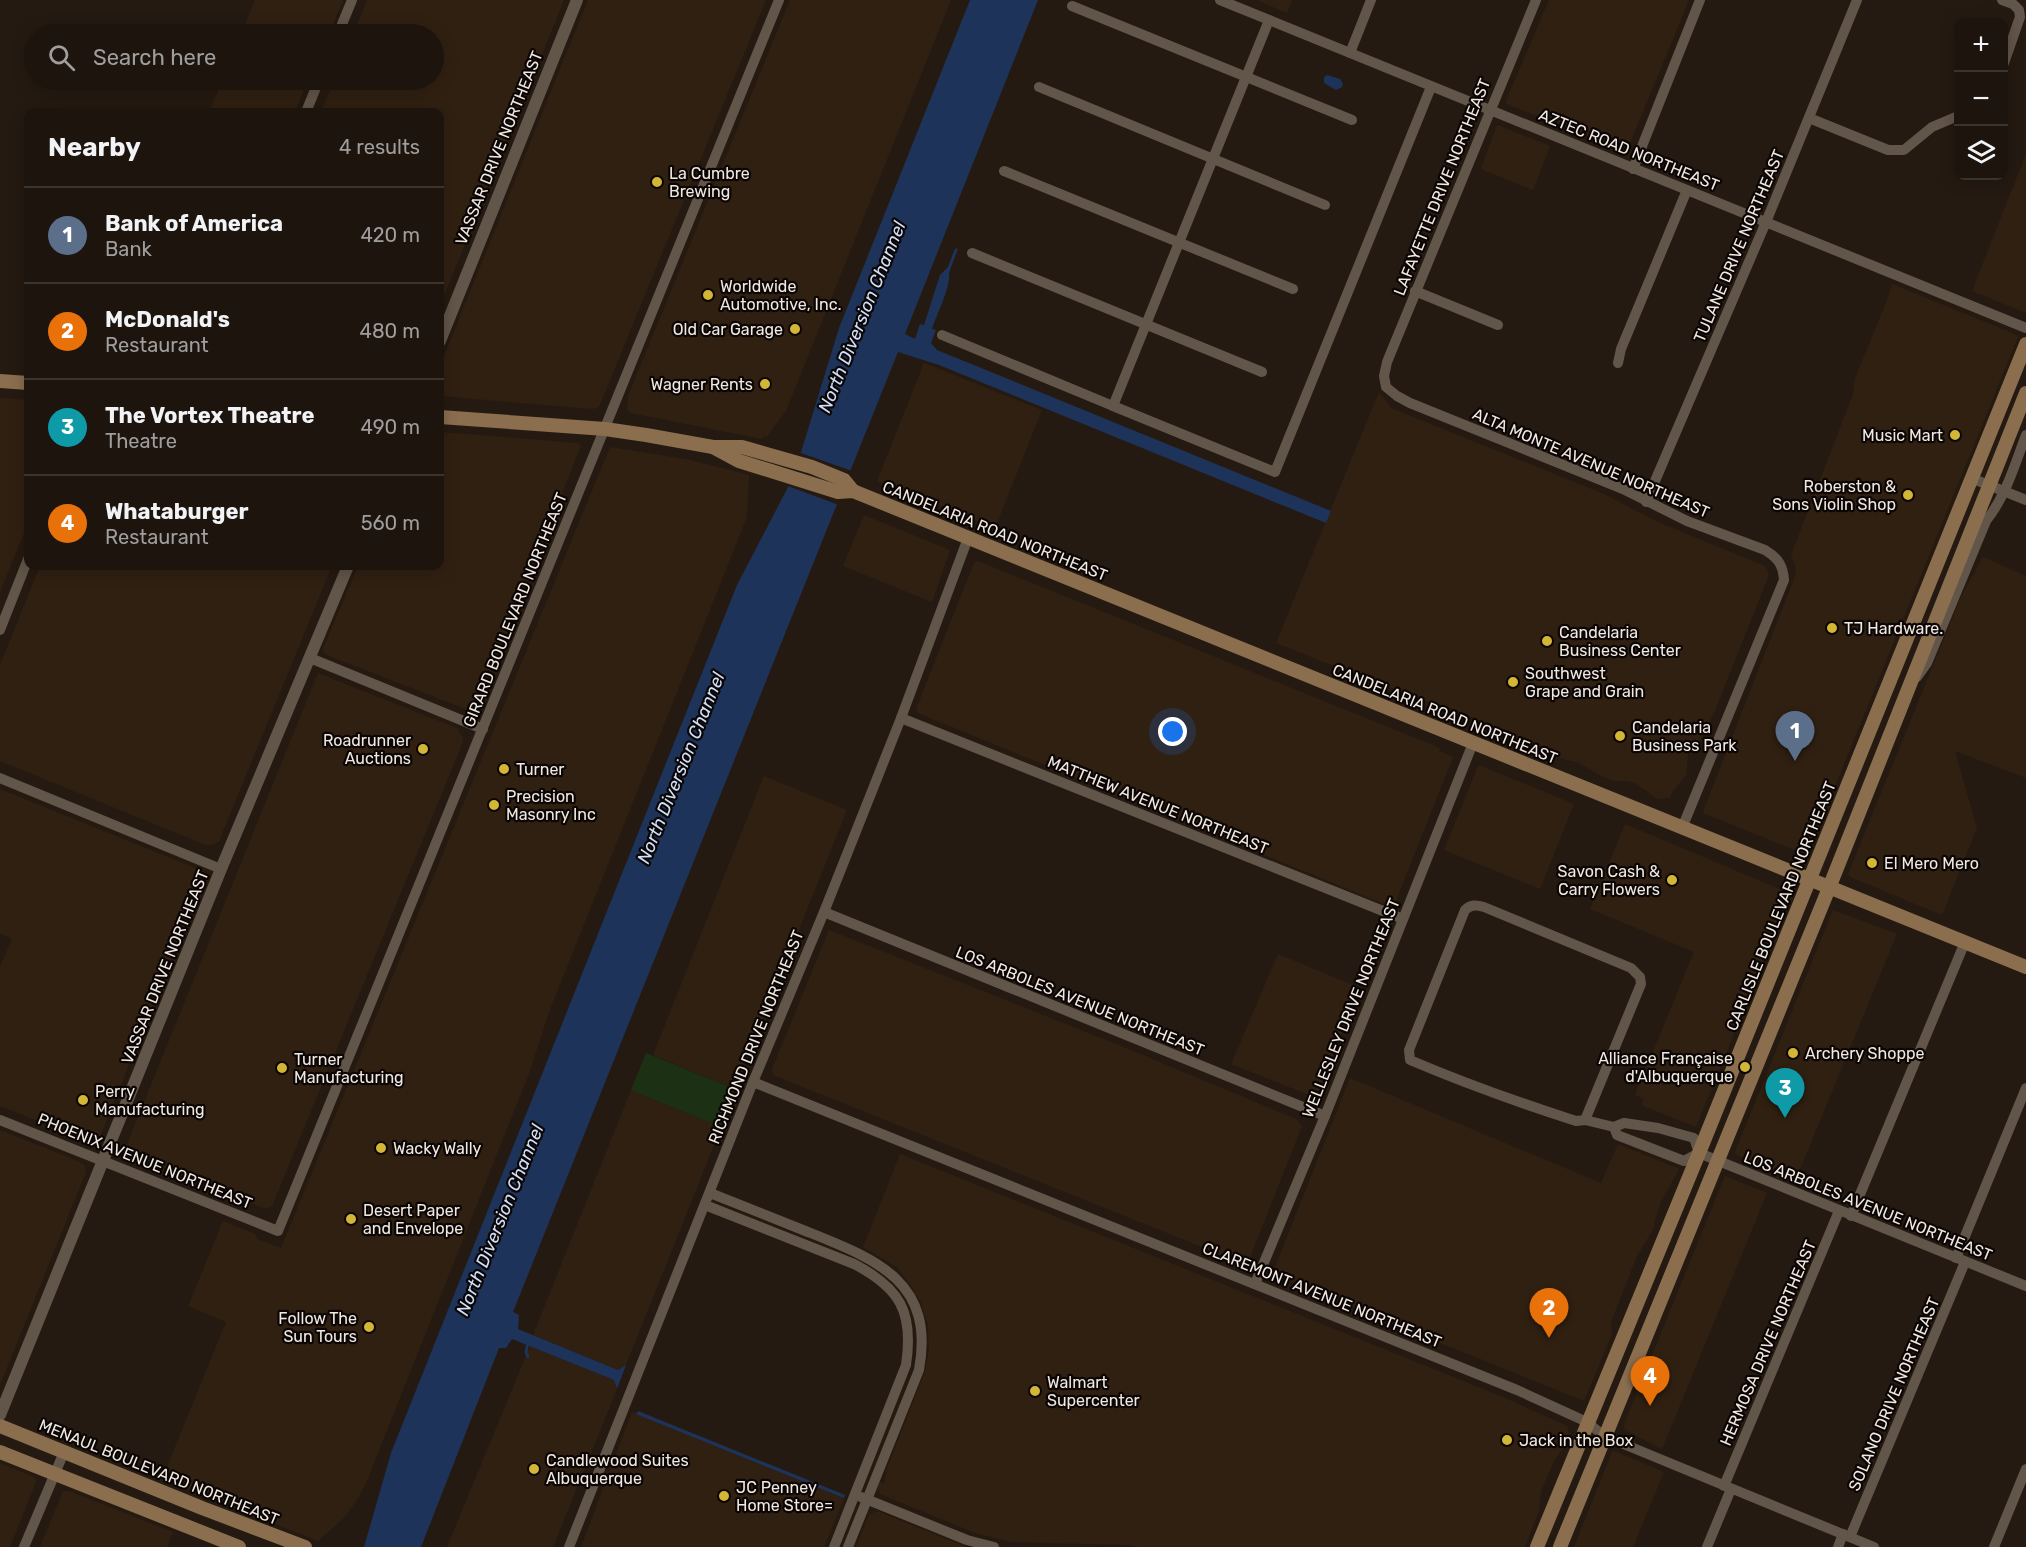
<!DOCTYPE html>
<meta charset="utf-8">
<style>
body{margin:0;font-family:Rubik,sans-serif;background:#251d16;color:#f1f3f6}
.controls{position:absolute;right:18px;top:18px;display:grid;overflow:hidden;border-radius:12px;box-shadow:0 3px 15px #0003}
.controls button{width:54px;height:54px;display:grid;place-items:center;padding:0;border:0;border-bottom:2px solid #3a332e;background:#1c140d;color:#f1f3f6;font:30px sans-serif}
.you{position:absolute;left:1173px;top:732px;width:21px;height:21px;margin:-15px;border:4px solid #fff;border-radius:50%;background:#1a73e8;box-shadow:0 0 0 9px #1a73e833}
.badge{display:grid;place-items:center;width:39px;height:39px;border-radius:50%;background:#7c3aed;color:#fff;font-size:20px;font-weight:700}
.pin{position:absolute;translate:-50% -50px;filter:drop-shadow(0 2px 3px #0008)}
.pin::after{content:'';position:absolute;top:32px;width:21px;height:18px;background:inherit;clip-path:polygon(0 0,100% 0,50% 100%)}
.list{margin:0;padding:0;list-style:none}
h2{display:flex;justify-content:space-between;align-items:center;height:78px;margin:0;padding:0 24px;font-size:26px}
h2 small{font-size:20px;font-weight:400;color:#a09e9d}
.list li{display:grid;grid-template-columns:39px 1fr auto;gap:18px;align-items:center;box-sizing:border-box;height:96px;padding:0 24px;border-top:2px solid #3a332e}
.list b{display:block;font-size:22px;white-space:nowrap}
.list p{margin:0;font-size:20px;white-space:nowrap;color:#a09e9d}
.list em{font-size:20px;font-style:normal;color:#a09e9d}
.icon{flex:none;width:33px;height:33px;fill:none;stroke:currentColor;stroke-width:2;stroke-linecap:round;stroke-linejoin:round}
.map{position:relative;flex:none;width:2026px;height:1547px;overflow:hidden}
.search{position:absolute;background:#1c140d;box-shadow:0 3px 15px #0003;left:24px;top:24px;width:420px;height:66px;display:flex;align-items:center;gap:15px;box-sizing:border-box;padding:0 21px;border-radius:33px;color:#a09e9d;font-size:22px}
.panel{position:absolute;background:#1c140d;box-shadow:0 3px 15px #0003;left:24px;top:108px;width:420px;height:462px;border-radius:12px}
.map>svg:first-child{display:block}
.built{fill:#302012}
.green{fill:#1c3014}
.water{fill:#1d335a}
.pier{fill:#251a11}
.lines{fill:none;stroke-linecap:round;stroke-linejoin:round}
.stream{stroke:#1d335a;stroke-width:3}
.minor{stroke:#62554a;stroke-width:10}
.tertiary{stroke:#62554a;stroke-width:12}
.secondary{stroke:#8a6e4e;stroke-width:14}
.poi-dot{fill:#d3b635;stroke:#0b0604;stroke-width:2}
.labels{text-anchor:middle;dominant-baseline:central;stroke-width:4.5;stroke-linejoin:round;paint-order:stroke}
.street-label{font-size:16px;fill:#f0e8e2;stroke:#0b0604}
.poi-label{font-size:16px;fill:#f0e8e2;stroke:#0b0604;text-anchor:start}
.water-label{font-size:18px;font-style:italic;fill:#d0e0fc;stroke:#0b0604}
</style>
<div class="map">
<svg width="2026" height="1547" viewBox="0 0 2026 1547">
<rect width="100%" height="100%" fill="#251a11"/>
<!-- built -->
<g class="built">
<polygon points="255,0 343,0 329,34 241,34"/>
<polygon points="367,0 564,0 440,306 440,112 321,112 334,80 434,80 434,34 353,34"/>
<polygon points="588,0 766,0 599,407 593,409 440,396 440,366"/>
<polygon points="790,0 951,0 786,411 766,438 764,435 762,439 631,413 627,410 628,396"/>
<polygon points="1257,0 1292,0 1287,13"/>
<polygon points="1549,0 1689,0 1628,148 1621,150 1507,104 1506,101"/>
<polygon points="223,80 308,80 295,112 209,112"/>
<polygon points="1497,125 1550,146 1533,190 1481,169"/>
<polygon points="2026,154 2026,313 1972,291"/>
<polygon points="1892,284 2017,335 2018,337 1807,855 1703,813 1704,809 1796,574 1795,565 1791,555 1853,394 1855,378 1887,300"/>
<polygon points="924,363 1042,410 995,528 877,481"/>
<polygon points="1379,392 1391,408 1604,494 1658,522 1765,566 1769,575 1714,713 1700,740 1689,746 1686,775 1673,791 1670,798 1657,799 1637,784 1628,781 1614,781 1600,775 1577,762 1558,758 1522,740 1512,738 1483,722 1453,709 1408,696 1368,676 1326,663 1276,643"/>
<polygon points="0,398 28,400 28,523 0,592"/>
<polygon points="440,432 578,443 581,446 477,707 474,710 468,710 327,655 324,653 323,649 358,566 440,566"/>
<polygon points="610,447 685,459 749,475 747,517 549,1012 530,1071 368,1478 359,1497 344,1518 318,1541 162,1479 226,1322 188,1306 223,1221 255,1234 257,1239 281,1248"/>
<polygon points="864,515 950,550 932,602 843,566"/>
<polygon points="1983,557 2026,576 2026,778 1955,751 1977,828 1942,915 1850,877 1848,874 1961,597"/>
<polygon points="978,561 1440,748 1439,751 1453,757 1394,906 1389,906 918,713 916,709 974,563"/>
<polygon points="40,566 332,566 219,841 216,843 208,846 0,761 0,665"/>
<polygon points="318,673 459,729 458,731 463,738 463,742 272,1206 266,1209 129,1155 125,1149"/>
<polygon points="1478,766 1481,766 1574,804 1540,889 1444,850"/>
<polygon points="764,776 847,810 735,1089 653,1055"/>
<polygon points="0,789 200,870 204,874 204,879 99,1139 94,1143 0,1106 0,967 12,939 0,933"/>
<polygon points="1625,824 1791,894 1696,1127 1641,1105 1644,1099 1635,1095 1694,952 1590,909"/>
<polygon points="1833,910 1897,934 1796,1179 1735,1154 1735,1152"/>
<polygon points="829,930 1126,1048 1296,1119 1302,1126 1247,1265 773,1075 772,1069"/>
<polygon points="1278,954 1360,988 1317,1095 1314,1097 1231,1064"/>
<polygon points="1350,1078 1601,1183 1618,1144 1679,1169 1660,1204 1654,1224 1654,1228 1637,1256 1611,1322 1612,1334 1584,1401 1272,1275"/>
<polygon points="631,1090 717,1125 715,1134 718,1135 626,1365 618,1370 533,1335"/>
<polygon points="0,1130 80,1162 85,1166 86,1172 0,1385"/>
<polygon points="900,1154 1503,1397 1567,1426 1570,1435 1566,1444 1554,1461 1541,1491 1539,1511 1525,1547 1138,1547 1128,1545 1011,1542 975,1533 880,1494 878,1486 880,1482 884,1484 887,1469 925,1371 929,1350 928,1325 921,1303 912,1287 897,1267 863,1247"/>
<polygon points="1725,1176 1767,1193 1662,1449 1625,1430 1624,1424"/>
<polygon points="530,1346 614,1380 617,1389 553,1547 447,1547"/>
<polygon points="632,1412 844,1498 824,1547 581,1547"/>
<polygon points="1614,1451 1664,1472 1633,1547 1574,1547 1612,1452"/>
<polygon points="0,1463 32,1476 35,1479 36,1482 10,1547 0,1547"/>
<polygon points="63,1491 69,1491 173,1532 167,1547 40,1547"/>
<polygon points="877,1511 966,1547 856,1547 869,1515"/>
</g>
<!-- green -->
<polygon class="green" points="646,1053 735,1089 718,1135 714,1132 716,1125 631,1090"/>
<!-- water -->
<g class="water">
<path d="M970,0H1038L905,334L915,339L920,324L924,325L940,275L948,267C954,282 937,313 932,329L936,330L931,343L937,350L1331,511L1326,523L939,365L898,352L513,1312L519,1315L518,1329L618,1370L626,1365L617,1389L614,1380L512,1339L506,1348H499L421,1547H364L391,1453L737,585L787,489L802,449L839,328Z"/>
<polygon points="1327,75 1340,79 1343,84 1342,87 1336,90 1324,83 1324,77"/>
<polygon points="638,1411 845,1495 844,1498 636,1414"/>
</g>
<!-- pier -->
<polygon class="pier" points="798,452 852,471 839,505 785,485"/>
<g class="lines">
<!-- stream -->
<g class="stream">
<polyline points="948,271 956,250"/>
<polyline points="528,1357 526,1352 528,1342"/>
</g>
<!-- minor -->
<g class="minor">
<polyline points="1220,0 2026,328"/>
<path d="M1536,0L1387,362L1384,376L1386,387L1397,396L1410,403L1623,489L1687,521L1765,550C1778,558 1783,565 1784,580L1682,828"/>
<polyline points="2002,0 2013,4 2019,10 2020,17 2004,63"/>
<polyline points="1072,6 1352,120"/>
<polyline points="1269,20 1113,406 1275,472 1431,87"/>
<polyline points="338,34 352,0"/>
<polyline points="1350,53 1371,0"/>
<polyline points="1039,87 1325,205"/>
<polyline points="306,112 319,80"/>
<polyline points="1809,118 1888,150 1904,150 1932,127 1958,116"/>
<polyline points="1633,169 1700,0"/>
<polyline points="1004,171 1293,289"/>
<polyline points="972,253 1262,372"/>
<polyline points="1415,291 1498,325"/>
<polyline points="942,335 1113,406"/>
<polyline points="1618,363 1621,349 1687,190"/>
<polyline points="1971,478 2026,500"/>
<polyline points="1646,502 1766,222 1857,0"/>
<polyline points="0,630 28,559"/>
<polyline points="310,658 483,729"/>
<path d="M1917,677L1927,663L1986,521C2006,496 2015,464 2026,435"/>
<polyline points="901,718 1403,919"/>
<polyline points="0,778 221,869"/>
<polyline points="824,912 1325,1116"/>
<polyline points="753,1082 1517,1390 1587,1422 1604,1436 1874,1547"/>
<polyline points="0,1120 278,1231 779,0"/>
<path d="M1585,1120L1641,984L1640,977L1631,968L1484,907C1477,905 1471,904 1465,910L1409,1050L1410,1060C1464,1083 1520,1103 1576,1121L1585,1120L1614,1127"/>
<polygon points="1624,1123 1658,1128 1694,1138 1699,1153 1684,1161 1617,1135 1614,1127"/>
<polyline points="1699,1153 2026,1286"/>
<path d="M710,1193C742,1206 775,1219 808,1232C878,1260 935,1282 919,1370L848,1547"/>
<path d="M705,1205L854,1264C900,1288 914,1312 906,1365L834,1547"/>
<polyline points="1851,1216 1965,942"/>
<polyline points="1956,1258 2026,1088"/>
<polyline points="1255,1284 1325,1116 1473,743"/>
<polyline points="1724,1486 1839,1211"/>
<polyline points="861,1497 967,1540 994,1547"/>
<polyline points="1850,1537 1965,1262"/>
<polyline points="24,1547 64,1452"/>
<polyline points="569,1547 753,1082 824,912 901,718 968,538"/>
<polyline points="1707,1547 1731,1489"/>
<polyline points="1838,1547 1843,1534"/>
<polyline points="1994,1547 2026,1469"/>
</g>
<!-- tertiary -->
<g class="tertiary">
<polyline points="440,341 577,0"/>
<polyline points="0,1415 221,869 348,566"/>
</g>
<!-- secondary -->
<g class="secondary">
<polyline points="0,381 28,383"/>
<polyline points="440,417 605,429 646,435 713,447 742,447 812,467 844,480 853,491"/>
<polyline points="713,447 739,461 838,492 853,491 2026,967"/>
<polyline points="0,1426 202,1508 305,1547"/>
<polyline points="0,1452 239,1547"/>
<polyline points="1537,1547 1699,1153 2026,344"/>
<polyline points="1560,1547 1829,888 2026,393"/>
</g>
</g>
<!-- markers -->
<g class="poi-dot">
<circle cx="657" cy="182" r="6"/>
<circle cx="708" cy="295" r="6"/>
<circle cx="795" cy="329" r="6"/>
<circle cx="765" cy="384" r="6"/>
<circle cx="1955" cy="435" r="6"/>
<circle cx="1908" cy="495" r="6"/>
<circle cx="1832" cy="628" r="6"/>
<circle cx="1547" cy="641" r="6"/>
<circle cx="1513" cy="682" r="6"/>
<circle cx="1620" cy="736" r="6"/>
<circle cx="423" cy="749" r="6"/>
<circle cx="504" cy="769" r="6"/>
<circle cx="494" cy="805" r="6"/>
<circle cx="1872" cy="863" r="6"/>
<circle cx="1672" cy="880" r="6"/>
<circle cx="1793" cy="1053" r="6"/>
<circle cx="1745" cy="1067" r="6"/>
<circle cx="282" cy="1068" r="6"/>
<circle cx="83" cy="1100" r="6"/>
<circle cx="381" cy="1148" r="6"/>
<circle cx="351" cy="1219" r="6"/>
<circle cx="369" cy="1327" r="6"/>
<circle cx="1035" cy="1391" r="6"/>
<circle cx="1507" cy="1440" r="6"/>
<circle cx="534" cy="1469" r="6"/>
<circle cx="724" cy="1496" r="6"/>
</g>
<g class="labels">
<!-- street labels -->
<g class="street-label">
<text transform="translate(499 148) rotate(-68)">VASSAR DRIVE NORTHEAST</text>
<text transform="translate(1629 150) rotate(22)">AZTEC ROAD NORTHEAST</text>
<text transform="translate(1442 187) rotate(-68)">LAFAYETTE DRIVE NORTHEAST</text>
<text transform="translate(1739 246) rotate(-67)">TULANE DRIVE NORTHEAST</text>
<text transform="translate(1591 463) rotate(23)">ALTA MONTE AVENUE NORTHEAST</text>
<text transform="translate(995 531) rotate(22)">CANDELARIA ROAD NORTHEAST</text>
<text transform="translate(515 610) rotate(-68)">GIRARD BOULEVARD NORTHEAST</text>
<text transform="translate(1445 714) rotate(22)">CANDELARIA ROAD NORTHEAST</text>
<text transform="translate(1158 805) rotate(22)">MATTHEW AVENUE NORTHEAST</text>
<text transform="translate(1781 906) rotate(-68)">CARLISLE BOULEVARD NORTHEAST</text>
<text transform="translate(165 967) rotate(-68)">VASSAR DRIVE NORTHEAST</text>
<text transform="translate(1080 1001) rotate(22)">LOS ARBOLES AVENUE NORTHEAST</text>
<text transform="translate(1351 1008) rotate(-68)">WELLESLEY DRIVE NORTHEAST</text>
<text transform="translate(756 1037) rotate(-68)">RICHMOND DRIVE NORTHEAST</text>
<text transform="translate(145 1161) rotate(22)">PHOENIX AVENUE NORTHEAST</text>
<text transform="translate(1868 1206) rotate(22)">LOS ARBOLES AVENUE NORTHEAST</text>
<text transform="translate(1322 1295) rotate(22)">CLAREMONT AVENUE NORTHEAST</text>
<text transform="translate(1768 1343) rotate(-67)">HERMOSA DRIVE NORTHEAST</text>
<text transform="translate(1894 1394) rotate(-67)">SOLANO DRIVE NORTHEAST</text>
<text transform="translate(159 1472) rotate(22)">MENAUL BOULEVARD NORTHEAST</text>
</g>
<!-- poi labels -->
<g class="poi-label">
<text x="669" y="173">La Cumbre<tspan x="669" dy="18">Brewing</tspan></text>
<text x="720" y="286">Worldwide<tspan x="720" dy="18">Automotive, Inc.</tspan></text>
<text x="783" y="329" text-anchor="end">Old Car Garage</text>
<text x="753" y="384" text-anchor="end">Wagner Rents</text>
<text x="1943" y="435" text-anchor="end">Music Mart</text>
<text x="1896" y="486" text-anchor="end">Roberston &amp;<tspan x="1896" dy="18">Sons Violin Shop</tspan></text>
<text x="1844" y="628">TJ Hardware.</text>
<text x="1559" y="632">Candelaria<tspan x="1559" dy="18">Business Center</tspan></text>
<text x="1525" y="673">Southwest<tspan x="1525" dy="18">Grape and Grain</tspan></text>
<text x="1632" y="727">Candelaria<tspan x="1632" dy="18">Business Park</tspan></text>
<text x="411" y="740" text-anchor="end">Roadrunner<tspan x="411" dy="18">Auctions</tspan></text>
<text x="516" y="769">Turner</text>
<text x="506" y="796">Precision<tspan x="506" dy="18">Masonry Inc</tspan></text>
<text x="1884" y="863">El Mero Mero</text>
<text x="1660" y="871" text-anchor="end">Savon Cash &amp;<tspan x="1660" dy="18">Carry Flowers</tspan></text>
<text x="1805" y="1053">Archery Shoppe</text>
<text x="1733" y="1058" text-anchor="end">Alliance Française<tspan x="1733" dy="18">d'Albuquerque</tspan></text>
<text x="294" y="1059">Turner<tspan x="294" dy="18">Manufacturing</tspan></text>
<text x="95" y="1091">Perry<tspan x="95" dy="18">Manufacturing</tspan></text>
<text x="393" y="1148">Wacky Wally</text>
<text x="363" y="1210">Desert Paper<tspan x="363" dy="18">and Envelope</tspan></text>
<text x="357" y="1318" text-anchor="end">Follow The<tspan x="357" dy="18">Sun Tours</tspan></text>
<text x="1047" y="1382">Walmart<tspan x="1047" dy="18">Supercenter</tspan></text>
<text x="1519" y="1440">Jack in the Box</text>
<text x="546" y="1460">Candlewood Suites<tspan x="546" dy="18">Albuquerque</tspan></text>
<text x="736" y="1487">JC Penney<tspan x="736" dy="18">Home Store=</tspan></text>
</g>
<!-- water labels -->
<g class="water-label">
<text transform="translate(862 317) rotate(-68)">North Diversion Channel</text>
<text transform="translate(681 768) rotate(-68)">North Diversion Channel</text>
<text transform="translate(500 1220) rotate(-68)">North Diversion Channel</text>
</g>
</g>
</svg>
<div class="controls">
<button>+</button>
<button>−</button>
<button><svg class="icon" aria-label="layers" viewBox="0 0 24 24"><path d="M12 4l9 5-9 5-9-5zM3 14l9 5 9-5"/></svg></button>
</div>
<div class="you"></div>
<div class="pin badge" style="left:1795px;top:761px;background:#5c6f8a">1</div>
<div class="pin badge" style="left:1549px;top:1338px;background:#e8710a">2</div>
<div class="pin badge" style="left:1785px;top:1118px;background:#0f9aa8">3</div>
<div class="pin badge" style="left:1650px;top:1406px;background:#e8710a">4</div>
<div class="search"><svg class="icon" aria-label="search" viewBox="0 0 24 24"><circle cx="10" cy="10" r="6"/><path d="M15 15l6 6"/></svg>Search here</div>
<section class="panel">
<h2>Nearby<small>4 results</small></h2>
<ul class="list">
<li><span class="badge" style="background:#5c6f8a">1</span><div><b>Bank of America</b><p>Bank</p></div><em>420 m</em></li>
<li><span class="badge" style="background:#e8710a">2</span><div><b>McDonald's</b><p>Restaurant</p></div><em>480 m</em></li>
<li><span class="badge" style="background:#0f9aa8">3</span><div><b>The Vortex Theatre</b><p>Theatre</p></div><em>490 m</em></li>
<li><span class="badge" style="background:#e8710a">4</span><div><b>Whataburger</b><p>Restaurant</p></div><em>560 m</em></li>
</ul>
</section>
</div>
